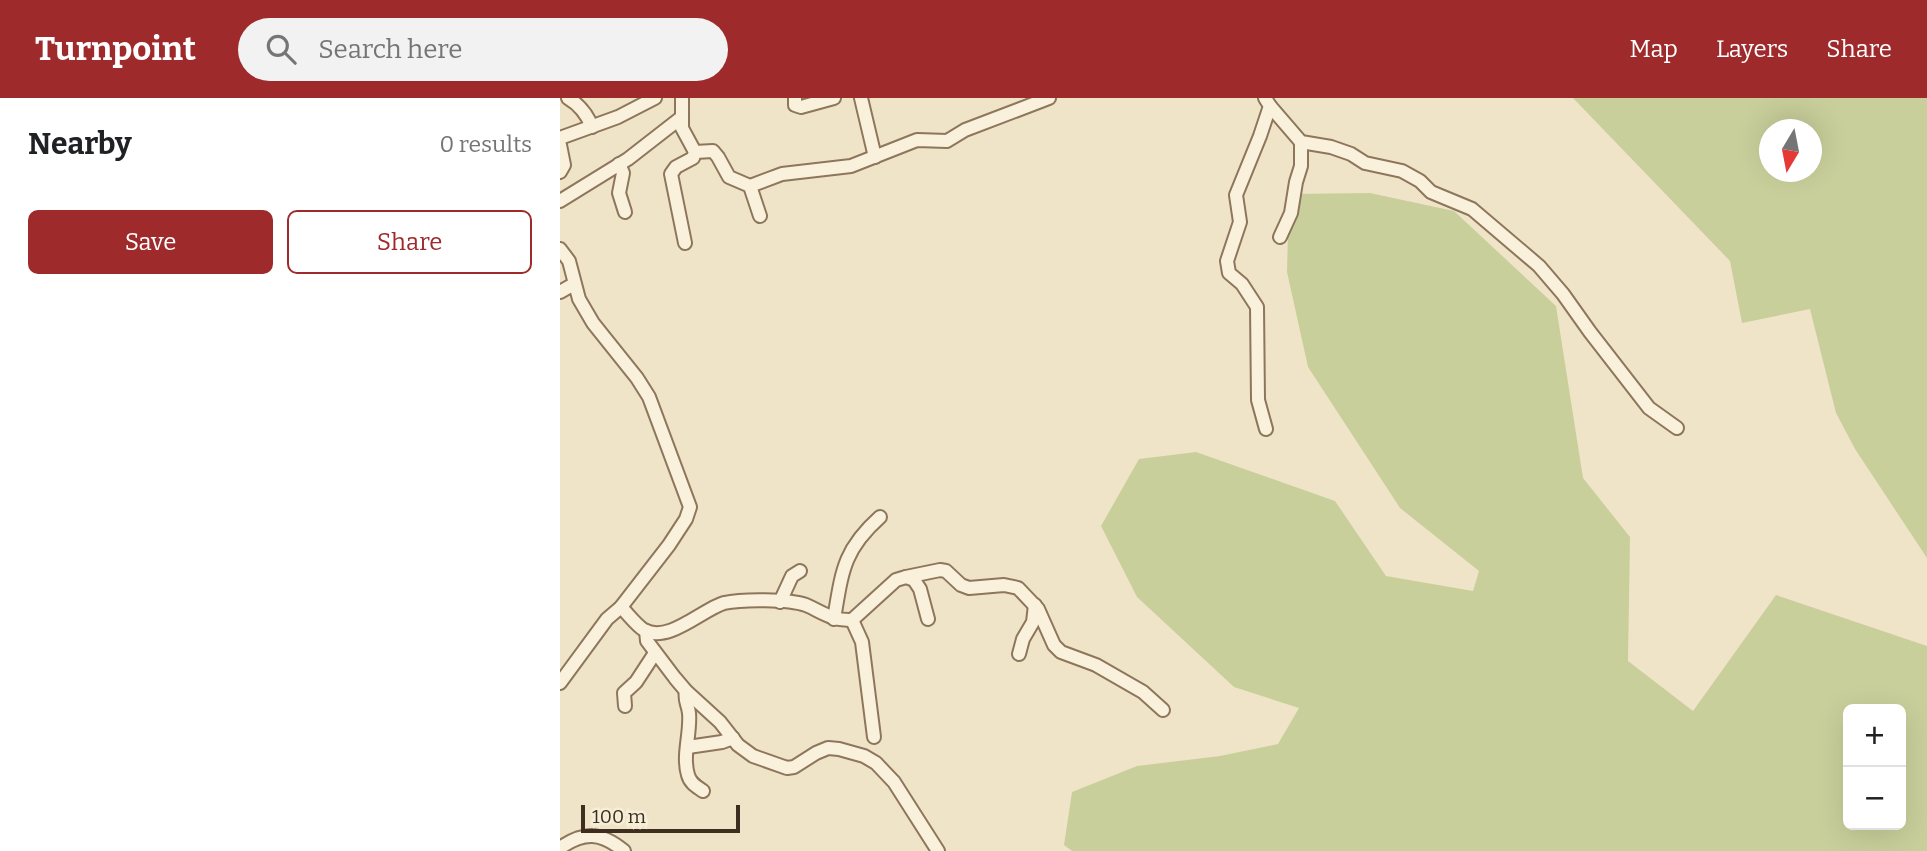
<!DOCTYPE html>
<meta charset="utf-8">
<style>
body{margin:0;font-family:Bitter,serif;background:#f2f2f2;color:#202124}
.controls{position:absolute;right:21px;bottom:21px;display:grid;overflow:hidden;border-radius:10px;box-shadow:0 7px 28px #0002}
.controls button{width:63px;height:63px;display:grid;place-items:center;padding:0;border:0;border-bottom:2px solid #e0e0e0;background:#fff;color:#202124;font:35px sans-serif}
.compass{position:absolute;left:1199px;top:21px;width:63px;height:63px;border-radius:50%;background:#fff;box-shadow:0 7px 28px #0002;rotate:190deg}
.scale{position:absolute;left:21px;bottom:18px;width:159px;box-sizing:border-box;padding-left:7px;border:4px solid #3d2e20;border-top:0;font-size:19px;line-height:24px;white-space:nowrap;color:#3d2e20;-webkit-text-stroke:5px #f7eed8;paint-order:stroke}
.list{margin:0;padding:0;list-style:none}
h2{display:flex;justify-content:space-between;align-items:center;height:91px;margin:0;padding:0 28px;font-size:30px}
h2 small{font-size:23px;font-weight:400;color:#757577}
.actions{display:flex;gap:14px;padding:21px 28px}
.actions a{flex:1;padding:16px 0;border:2px solid #9e2a2b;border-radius:10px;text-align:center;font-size:24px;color:#9e2a2b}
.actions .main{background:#9e2a2b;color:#fff}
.icon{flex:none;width:38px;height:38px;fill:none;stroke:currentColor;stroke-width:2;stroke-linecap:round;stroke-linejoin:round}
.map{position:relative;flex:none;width:1367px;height:753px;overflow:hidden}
header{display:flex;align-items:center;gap:42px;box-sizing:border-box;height:98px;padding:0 35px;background:#9e2a2b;color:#fff}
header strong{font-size:33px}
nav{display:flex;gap:38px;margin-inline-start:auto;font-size:24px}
.search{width:490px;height:63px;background:#f2f2f2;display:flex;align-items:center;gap:18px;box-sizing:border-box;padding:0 24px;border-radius:38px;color:#757577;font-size:26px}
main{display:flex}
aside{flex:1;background:#fff}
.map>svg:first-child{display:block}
.green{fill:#c9cf9b;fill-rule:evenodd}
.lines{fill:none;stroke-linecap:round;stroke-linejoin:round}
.minor-casing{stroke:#8d765c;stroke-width:16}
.minor{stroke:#faf1dc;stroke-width:12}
</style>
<header>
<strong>Turnpoint</strong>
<div class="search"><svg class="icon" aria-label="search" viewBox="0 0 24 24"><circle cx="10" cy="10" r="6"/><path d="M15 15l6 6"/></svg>Search here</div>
<nav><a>Map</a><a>Layers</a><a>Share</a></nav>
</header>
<main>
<aside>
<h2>Nearby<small>0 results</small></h2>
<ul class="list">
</ul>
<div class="actions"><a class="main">Save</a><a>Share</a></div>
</aside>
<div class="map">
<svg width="1367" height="753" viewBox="0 0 1367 753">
<rect width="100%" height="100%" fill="#f0e4c8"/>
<!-- green -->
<g class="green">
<path d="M1013,0H1367V460L1295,351L1276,315L1250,211L1182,225L1170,163ZM1210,32H1252V74H1210Z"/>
<path d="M810,95L894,113L996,208L1023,380L1070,439L1068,563L1133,613L1216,497L1367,548V753H512L504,747L512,694L577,668L660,658L718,646L739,610L674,589L577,499L541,428L579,361L636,354L775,403L826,478L913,493L919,473L840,410L748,269L727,174L729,96ZM1288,611H1341V727H1288Z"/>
</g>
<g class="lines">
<defs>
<g id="minor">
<path d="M8,0C20,7 27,16 32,29"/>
<polyline points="122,0 122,30 135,54 133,60 116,69 111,76 125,145"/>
<polyline points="235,0 235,7 241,9 274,0"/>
<polyline points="301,0 315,59"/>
<polyline points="705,0 710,8 700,38 676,97 680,124 667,163 669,175 682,186 697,209 698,302 706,331"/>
<polyline points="710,8 741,44 771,49 791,56 805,65 842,73 860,83 871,94 912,111 979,168 1003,196 1030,234 1089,310 1117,330"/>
<polyline points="0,40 58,19 95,0"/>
<polyline points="0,47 4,67 0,74"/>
<polyline points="135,54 153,53 158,59 169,79 190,88 200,118"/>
<polyline points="59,66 63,75 59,95 65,114"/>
<polyline points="190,88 222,76 291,68 357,42 387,43 405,32 489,0"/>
<polyline points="0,103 68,61 122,19"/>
<polyline points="720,139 731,115 736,84 741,68 741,44"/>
<polyline points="0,151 9,163 19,201 33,225 77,280 89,299 130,409 126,421 109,447 61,509 47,521 0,585"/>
<polyline points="0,194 14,186"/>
<polyline points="346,479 380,472 386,473 401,487 409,490 444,487 458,490 478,511 494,547 501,554 536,567 583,594 603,612"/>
<polyline points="220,504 232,478 240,473"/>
<path d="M61,509C68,516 76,527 84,532C108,546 143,511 164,505C182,501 229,501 246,507C262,514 273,523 292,522L336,482L346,479L354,482L360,491L368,521"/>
<path d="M274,521C282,474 283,452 320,419"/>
<polyline points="292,522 302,544 314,639"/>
<polyline points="86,533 87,543 115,580 126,593 160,624 178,647 193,658 227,670 234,669 256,655 268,650 279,651 304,658 316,665 334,684 378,753"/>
<polyline points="459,556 463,541 473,524 475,507"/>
<path d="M126,593C124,603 128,606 129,615C131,635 122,657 128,677C130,685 136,688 143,693"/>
<polyline points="65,608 64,595 76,584 95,555"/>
<polyline points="128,649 162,644 173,640"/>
<path d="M0,750C24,733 41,734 64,753"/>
</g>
</defs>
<!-- minor casing -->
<use href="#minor" class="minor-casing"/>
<!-- minor -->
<use href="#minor" class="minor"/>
</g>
</svg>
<div class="controls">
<button>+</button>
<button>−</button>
</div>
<svg class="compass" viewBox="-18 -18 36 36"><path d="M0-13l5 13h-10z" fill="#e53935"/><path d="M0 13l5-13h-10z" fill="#757577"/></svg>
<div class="scale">100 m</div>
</div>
</main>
